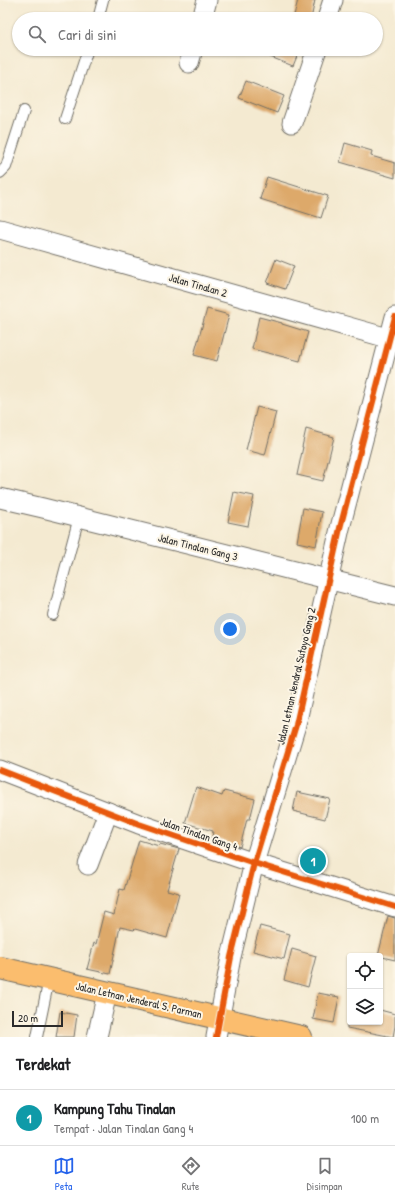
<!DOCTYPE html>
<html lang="id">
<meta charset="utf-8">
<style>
body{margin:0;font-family:"Patrick Hand",sans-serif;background:#f2f2f2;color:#202124}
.controls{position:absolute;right:12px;bottom:12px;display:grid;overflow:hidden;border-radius:4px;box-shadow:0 1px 3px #0004}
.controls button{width:36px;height:36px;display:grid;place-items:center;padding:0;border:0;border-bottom:1px solid #e0e0e0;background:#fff;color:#202124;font:20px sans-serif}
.scale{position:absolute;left:12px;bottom:10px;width:51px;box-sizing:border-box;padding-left:4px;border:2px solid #2b2b2b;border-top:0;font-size:11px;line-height:14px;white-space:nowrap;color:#2b2b2b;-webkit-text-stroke:3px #fcf5e5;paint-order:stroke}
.you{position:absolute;left:230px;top:629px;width:14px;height:14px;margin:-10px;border:3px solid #fff;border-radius:50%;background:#1a73e8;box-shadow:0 0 0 6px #1a73e833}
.badge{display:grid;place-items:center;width:26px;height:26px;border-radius:50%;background:#2563eb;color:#fff;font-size:13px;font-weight:700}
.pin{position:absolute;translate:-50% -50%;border:2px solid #fff;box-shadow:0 1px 4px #0006}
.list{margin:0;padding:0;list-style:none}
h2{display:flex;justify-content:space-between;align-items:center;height:52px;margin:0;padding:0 16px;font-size:17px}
h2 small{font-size:13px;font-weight:400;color:#757577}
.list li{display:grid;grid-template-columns:26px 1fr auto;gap:12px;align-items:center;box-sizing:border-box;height:56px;padding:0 16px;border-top:1px solid #e0e0e0}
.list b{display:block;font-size:15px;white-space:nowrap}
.list p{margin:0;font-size:13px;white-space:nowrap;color:#757577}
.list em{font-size:13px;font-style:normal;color:#757577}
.icon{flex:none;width:22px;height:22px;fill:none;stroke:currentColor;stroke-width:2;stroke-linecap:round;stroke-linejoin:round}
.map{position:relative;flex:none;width:395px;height:1037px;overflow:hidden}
.search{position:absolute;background:#fff;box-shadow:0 1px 3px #0004;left:12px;right:12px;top:12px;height:44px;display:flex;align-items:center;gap:10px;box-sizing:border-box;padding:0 14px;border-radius:22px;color:#757577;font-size:15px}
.sheet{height:108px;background:#fff}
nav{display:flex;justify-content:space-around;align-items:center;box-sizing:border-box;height:56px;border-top:1px solid #e0e0e0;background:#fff;font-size:11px;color:#757577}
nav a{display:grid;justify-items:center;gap:2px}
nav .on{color:#2563eb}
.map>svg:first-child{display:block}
.building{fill:#dda96a}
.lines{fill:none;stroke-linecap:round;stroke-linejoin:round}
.lane-casing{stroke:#716e65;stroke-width:12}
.street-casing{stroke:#716e65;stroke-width:21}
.primary-casing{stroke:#716e65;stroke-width:24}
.lane{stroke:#fff;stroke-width:10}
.street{stroke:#fff;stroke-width:19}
.primary{stroke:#fbbd6e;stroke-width:22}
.cycleway-casing{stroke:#fcf5e5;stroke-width:8}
.cycleway{stroke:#e8590c;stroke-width:6}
.labels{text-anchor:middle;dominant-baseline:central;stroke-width:4;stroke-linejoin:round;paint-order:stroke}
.street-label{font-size:11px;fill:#2b2b2b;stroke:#fcf5e5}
</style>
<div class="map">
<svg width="395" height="1037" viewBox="0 0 395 1037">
<rect width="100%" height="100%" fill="#fcf5e5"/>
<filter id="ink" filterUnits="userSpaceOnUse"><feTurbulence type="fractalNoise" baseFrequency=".025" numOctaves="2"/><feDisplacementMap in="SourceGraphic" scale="8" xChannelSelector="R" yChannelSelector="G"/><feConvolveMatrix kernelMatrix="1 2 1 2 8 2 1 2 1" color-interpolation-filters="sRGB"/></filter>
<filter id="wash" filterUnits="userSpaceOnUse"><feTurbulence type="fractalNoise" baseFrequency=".012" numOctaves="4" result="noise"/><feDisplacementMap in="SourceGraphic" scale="16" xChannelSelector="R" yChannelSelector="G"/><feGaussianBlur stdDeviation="0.9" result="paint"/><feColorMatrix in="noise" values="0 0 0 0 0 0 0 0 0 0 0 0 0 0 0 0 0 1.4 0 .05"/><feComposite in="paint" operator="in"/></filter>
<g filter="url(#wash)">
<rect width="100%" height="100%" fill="#f4ead1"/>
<g id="blocks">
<!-- building -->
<g class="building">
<polygon points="298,0 315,0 311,19 293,19"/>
<polygon points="253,49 300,49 293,66 253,50"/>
<polygon points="246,81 284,96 277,113 239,98"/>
<polygon points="345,143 372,151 371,156 395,163 395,178 340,162"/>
<polygon points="267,177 328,196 321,218 260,199"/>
<polygon points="276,259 294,266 285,289 267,283"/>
<polygon points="207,309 229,315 217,361 194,355"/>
<polygon points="259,317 282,323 282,324 308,332 300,361 252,349"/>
<polygon points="257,407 276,412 265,455 246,450"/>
<polygon points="306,429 334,437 323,481 297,475 303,447 302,447"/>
<polygon points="234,492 254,496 248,526 228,522"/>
<polygon points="303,508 322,512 316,546 297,542"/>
<polygon points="196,787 222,796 224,791 255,799 250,819 247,819 240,847 212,837 213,831 185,823"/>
<polygon points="297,792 330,799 325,819 293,811"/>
<polygon points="139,840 159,846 160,844 179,849 167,890 179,893 167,938 135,929 134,930 120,927 110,974 87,969 94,943 96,944 104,912 114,915 120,889 124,890"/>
<polygon points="388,916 395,918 395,960 378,956"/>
<polygon points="260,926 290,934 284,959 253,951"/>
<polygon points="292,949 316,956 308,987 284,980"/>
<polygon points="318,993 339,997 334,1023 313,1019"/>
<polygon points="380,1010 395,1014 395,1026 393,1037 347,1028 347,1022 380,1022"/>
<polygon points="60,1012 77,1015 74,1037 56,1037"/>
</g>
</g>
</g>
<g filter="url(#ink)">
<use href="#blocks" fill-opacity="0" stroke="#716e65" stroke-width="1"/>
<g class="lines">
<defs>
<g id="lane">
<polyline points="98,19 103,0"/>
<polyline points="65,119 88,49"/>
<polyline points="0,173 6,167 24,111"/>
<polyline points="53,615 79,517"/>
<polyline points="37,1037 49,979"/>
</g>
<g id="street">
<polyline points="202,19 207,0"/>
<polyline points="327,19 333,0"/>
<polyline points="189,63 193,49"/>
<polyline points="292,123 317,49"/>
<polyline points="0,229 395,340"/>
<polyline points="0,498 43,508 395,596"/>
<polyline points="0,770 139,824 254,863 395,907"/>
<polyline points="88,865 108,812"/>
<polyline points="97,1037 107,993"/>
<polyline points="216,1037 231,957 254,863 296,725 340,528 395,317"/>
</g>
<polyline id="primary" points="0,968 301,1037"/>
</defs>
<!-- lane casing -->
<use href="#lane" class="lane-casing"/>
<!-- street casing -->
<use href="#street" class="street-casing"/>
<!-- primary casing -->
<use href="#primary" class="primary-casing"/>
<!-- lane -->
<use href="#lane" class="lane"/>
<!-- street -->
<use href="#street" class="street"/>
<!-- primary -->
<use href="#primary" class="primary"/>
<defs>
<g id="cycleway">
<polyline points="0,770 139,824 254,863 395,907"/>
<polyline points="216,1037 231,957 254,863 296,725 340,528 395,317"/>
</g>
</defs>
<!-- cycleway casing -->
<use href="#cycleway" class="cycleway-casing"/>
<!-- cycleway -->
<use href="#cycleway" class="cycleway"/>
</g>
</g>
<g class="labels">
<!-- street labels -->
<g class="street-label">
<text transform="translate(198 285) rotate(16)">Jalan Tinalan 2</text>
<text transform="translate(198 547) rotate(14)">Jalan Tinalan Gang 3</text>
<text transform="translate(296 676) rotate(-77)">Jalan Letnan Jendral Sutoyo Gang 2</text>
<text transform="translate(199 834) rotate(19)">Jalan Tinalan Gang 4</text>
<text transform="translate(139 1000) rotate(13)">Jalan Letnan Jenderal S. Parman</text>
</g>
</g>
</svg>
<div class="controls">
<button><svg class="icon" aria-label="locate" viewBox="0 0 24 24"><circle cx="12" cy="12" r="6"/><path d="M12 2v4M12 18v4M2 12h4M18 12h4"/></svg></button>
<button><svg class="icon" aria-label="layers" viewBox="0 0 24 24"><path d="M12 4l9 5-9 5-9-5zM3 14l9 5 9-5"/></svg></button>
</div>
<div class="scale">20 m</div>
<div class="you"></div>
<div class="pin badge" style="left:313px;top:861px;background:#0f9aa8">1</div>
<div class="search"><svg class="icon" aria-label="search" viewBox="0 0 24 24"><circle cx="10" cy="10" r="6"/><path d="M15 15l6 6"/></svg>Cari di sini</div>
</div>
<section class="sheet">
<h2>Terdekat<small></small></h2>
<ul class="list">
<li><span class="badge" style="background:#0f9aa8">1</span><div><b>Kampung Tahu Tinalan</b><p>Tempat · Jalan Tinalan Gang 4</p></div><em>100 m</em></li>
</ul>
</section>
<nav>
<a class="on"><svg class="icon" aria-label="map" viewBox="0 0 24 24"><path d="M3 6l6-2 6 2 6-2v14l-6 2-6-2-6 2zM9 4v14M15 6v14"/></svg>Peta</a>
<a><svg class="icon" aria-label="directions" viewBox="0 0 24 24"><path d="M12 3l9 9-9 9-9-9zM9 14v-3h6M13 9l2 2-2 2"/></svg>Rute</a>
<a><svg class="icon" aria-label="saved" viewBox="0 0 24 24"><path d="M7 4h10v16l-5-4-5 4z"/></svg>Disimpan</a>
</nav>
